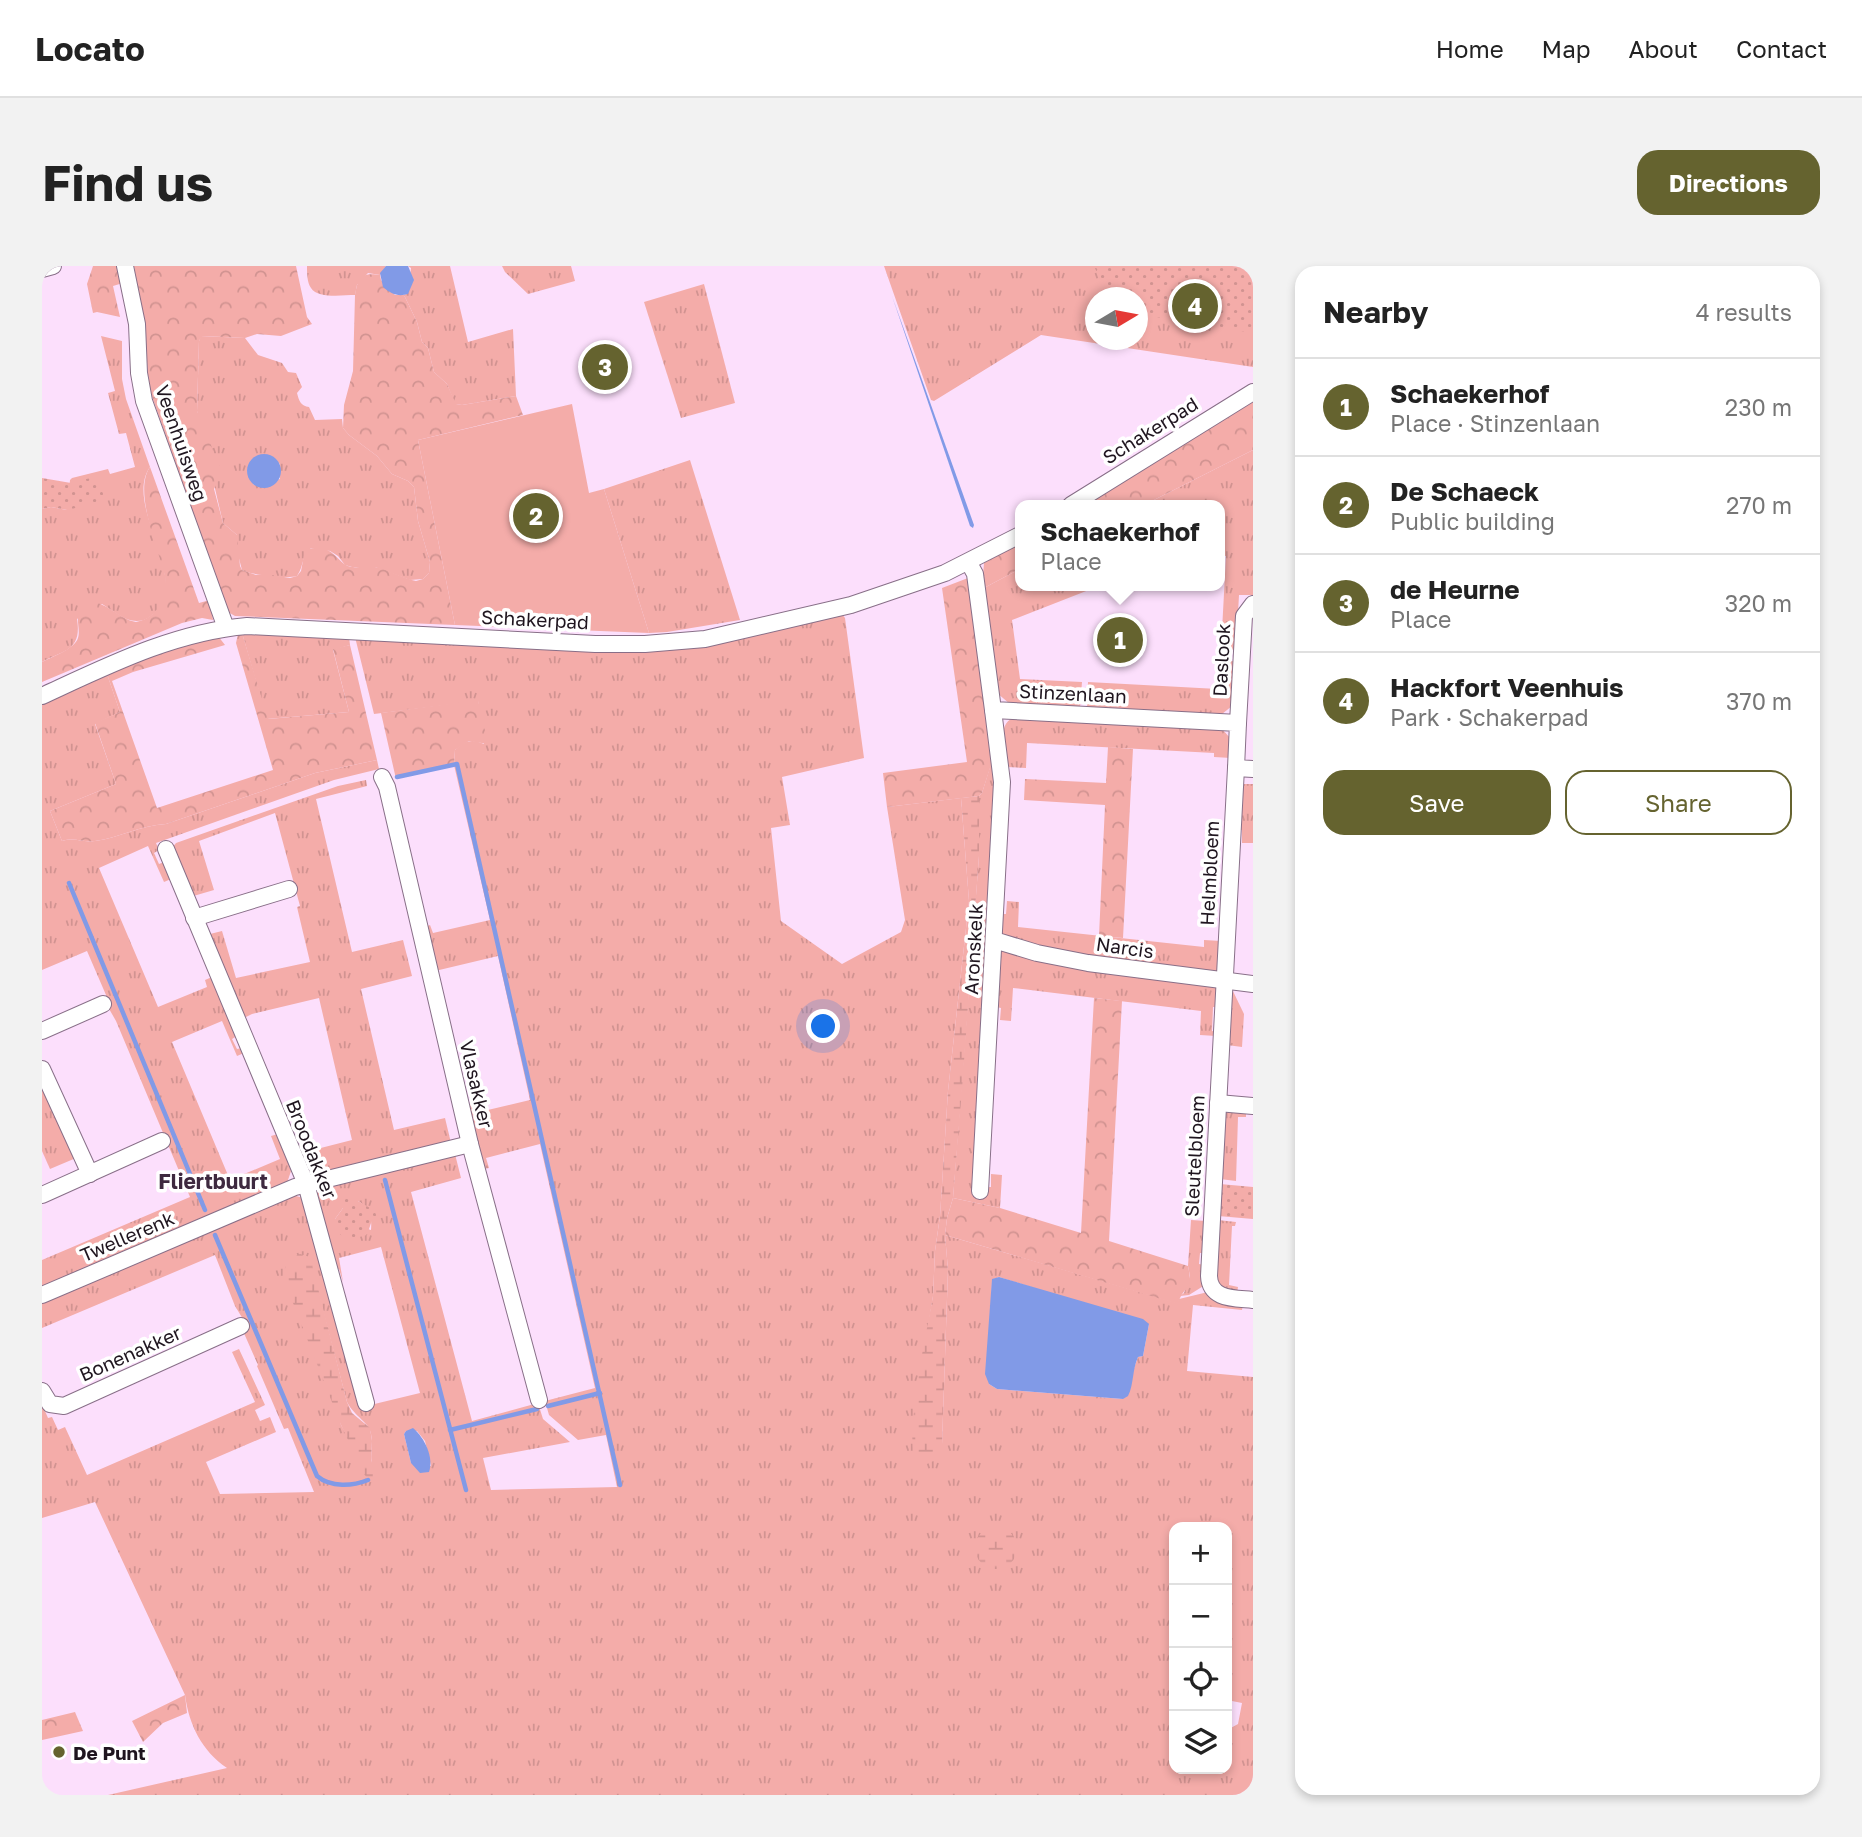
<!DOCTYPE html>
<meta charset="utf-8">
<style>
body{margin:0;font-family:"Golos Text",sans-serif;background:#f2f2f2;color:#222}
.controls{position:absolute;right:21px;bottom:21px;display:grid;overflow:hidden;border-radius:14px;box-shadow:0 4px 10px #0003}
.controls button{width:63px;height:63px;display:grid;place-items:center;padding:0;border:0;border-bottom:2px solid #e0e0e0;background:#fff;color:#222;font:35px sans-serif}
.compass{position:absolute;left:1043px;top:21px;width:63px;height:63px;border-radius:50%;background:#fff;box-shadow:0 4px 10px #0003;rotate:80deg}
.you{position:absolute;left:782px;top:761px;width:24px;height:24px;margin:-18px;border:5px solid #fff;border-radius:50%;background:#1a73e8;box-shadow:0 0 0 10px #1a73e833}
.badge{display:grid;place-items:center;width:46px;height:46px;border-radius:50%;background:#65632f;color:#fff;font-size:23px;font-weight:700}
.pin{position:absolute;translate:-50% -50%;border:4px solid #fff;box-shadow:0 2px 7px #0006}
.popup{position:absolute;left:973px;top:234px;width:210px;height:91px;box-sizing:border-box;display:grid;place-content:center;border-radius:14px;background:#fff;filter:drop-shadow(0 2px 5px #0005);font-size:23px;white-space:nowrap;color:#767676}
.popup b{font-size:26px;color:#222}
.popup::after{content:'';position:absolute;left:50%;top:100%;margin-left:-14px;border:14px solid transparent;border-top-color:#fff}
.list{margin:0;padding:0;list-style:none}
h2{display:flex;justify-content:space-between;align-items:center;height:91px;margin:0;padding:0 28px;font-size:30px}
h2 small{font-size:23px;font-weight:400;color:#767676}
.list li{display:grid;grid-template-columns:46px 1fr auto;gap:21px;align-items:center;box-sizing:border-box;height:98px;padding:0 28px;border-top:2px solid #e0e0e0}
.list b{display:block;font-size:26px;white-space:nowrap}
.list p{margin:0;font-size:23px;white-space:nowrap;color:#767676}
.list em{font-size:23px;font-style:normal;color:#767676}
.actions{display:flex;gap:14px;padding:21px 28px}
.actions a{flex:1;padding:16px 0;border:2px solid #65632f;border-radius:21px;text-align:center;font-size:24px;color:#65632f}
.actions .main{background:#65632f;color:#fff}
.icon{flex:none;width:38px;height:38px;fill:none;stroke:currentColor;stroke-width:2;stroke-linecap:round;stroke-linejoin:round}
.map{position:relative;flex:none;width:1211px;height:1529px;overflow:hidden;border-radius:21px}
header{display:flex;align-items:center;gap:42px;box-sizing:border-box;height:98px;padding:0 35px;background:#fff;border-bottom:2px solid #e0e0e0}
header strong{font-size:33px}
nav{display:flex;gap:38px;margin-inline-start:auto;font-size:24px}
.intro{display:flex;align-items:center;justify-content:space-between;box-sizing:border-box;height:168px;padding:0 42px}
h1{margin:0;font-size:49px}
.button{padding:18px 32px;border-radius:21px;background:#65632f;color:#fff;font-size:24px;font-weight:700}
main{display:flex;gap:42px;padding:0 42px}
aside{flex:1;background:#fff;border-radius:21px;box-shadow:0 4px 10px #0003}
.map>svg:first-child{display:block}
.grass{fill:url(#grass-tufts);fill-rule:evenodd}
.forest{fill:url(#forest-crowns)}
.wetland{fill:url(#wetland-marsh)}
.park{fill:url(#park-dots)}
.pitch{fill:#f4aca9}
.water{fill:#819ae7}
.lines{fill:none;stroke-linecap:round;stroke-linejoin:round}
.stream{stroke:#819ae7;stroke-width:4.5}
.minor-casing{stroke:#886f88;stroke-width:18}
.minor{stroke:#fff;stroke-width:16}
.poi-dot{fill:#65632f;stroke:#fff;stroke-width:2.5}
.labels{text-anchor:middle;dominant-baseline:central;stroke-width:7;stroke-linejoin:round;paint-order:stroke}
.street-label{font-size:19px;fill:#1f151f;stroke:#fff}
.poi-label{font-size:19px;font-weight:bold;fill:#1f151f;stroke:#fff;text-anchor:start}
.neighbourhood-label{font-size:21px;font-weight:bold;fill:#3e293f;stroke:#fff}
</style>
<header>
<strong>Locato</strong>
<nav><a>Home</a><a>Map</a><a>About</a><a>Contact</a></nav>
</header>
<div class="intro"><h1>Find us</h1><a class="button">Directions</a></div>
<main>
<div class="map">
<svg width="1211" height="1529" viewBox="0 0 1211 1529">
<defs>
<pattern id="grass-tufts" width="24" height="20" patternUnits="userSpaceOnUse" patternTransform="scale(1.75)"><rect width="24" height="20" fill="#f4aca9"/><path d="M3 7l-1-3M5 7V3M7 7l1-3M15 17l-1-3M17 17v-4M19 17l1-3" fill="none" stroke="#d19391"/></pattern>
<pattern id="forest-crowns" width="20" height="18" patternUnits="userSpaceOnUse" patternTransform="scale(1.75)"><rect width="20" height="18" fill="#f4aca9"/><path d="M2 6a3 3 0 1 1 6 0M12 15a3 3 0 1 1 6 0" fill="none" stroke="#d19391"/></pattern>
<pattern id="wetland-marsh" width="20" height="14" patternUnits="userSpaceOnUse" patternTransform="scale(1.75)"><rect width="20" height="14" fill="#f4aca9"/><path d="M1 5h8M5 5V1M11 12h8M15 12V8" fill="none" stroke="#d19391"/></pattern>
<pattern id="park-dots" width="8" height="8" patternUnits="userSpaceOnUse" patternTransform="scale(1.75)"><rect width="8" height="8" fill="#f4aca9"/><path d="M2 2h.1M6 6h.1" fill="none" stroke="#d19391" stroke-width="1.8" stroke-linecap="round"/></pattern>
</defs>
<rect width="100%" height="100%" fill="#fcdffc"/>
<!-- grass -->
<g class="grass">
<path d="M265,0H344L338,9L326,7L315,19L313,29C301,29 276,33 269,22C265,17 265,6 265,0Z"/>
<polygon points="366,0 408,0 426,76 471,63 474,130 420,139 413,138 405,118 392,106 386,82 380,76 375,56 362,29 366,27 369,2"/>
<polygon points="460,0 529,0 533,15 486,28 463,6"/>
<polygon points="842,0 1058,0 1073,31 1054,32 1054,74 1096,74 1096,40 1211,60 1211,101 999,69 892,135 889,134"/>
<polygon points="662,18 693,137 639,152 602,36"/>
<path d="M59,70L80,75V113L84,133L108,201C80,241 154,317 109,350C91,363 76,348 60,338L35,353C40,384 23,384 0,396V243L9,241L25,244L28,214L30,212L66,203L68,208L93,201L84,167L77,168L66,127L73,125Z"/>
<path d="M159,70L203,72L216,89L240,97L246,106L254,107L260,121L255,127C257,135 259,140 267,141L273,154L300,153L301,162L307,169L335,190L350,208L366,215L372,221L376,255L388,296L387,307L381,313L368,314L333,301H310L303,299L296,290L288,285L269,282C259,291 262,300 255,310C245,313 209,309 200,304L195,285V269L181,257L155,145L157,75ZM226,189L238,198V213L212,219L205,205L207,198Z"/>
<polygon points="1211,184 1211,329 1197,329 1194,384 1179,383 1184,290 1178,289 1178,239 1102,239"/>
<polygon points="648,194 698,354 625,366 607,367 562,223"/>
<polygon points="978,303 978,320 1057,320 970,354 978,413 1040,416 1038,442 968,438 955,427 940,323"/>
<path d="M800,348L803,352L822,492L740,511L748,559L729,562L739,655L800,698L859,666L863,654L845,541L919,532L927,635L906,825L898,950L893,985L891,1030L885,1067L900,1178L906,1004L903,969L1135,1037L1137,1033L1166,1026L1201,1038L1200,1044L1151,1039L1145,1105L1211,1111V1529H66L185,1502C160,1485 147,1459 143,1429L53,1236L0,1252V1138L6,1152L10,1151L16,1164L23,1161L45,1209L213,1136L190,1086L197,1083L223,1139L213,1144L218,1155L228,1151L234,1166L164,1196L178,1228L272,1226L246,1162L242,1163L215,1100L216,1099L201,1065L207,1063L193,1040L173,989L0,1062V1035L250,929L262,932L320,1141L378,1127L339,981L297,992L301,1016L297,1003L292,1004L273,931L279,920L413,888L419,912L369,926L430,1155L496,1137L501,1153L528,1176L441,1192L449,1224L575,1221L564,1169L536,1174L507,1149L503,1135L553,1122L498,878L444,892L447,902L441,903L425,840L430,838L433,847L488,834L456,690L393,705L383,661L388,659L391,667L448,654L412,499L413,484C423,475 429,472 442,478L436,435L332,448L313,371L573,382ZM316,935C328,942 330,950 329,964L293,953L301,942ZM267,991L305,1136C312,1150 328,1157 329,1168C332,1182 325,1195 334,1208L308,1175L299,1159ZM957,1011L1107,1058L1101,1090L1096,1091L1081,1133L955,1123L947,1118L950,1014ZM364,1165H375L383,1175L389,1200L369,1197L362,1168ZM1132,1261H1185V1434L1200,1437L1196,1458L1185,1464V1503H1132Z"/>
<polygon points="200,367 307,371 308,379 291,384 307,446 225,453"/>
<polygon points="1178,395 1194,395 1190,440 1180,448 1045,442 1046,416 1176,423"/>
<path d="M65,408L78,446L53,458L74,518L8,545L20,575C34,571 40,577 53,575C77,572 99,559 124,558L273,507L335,494L337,503L292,514L114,577L117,584L112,587L117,598L122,596L129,613L122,616L106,580L57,602L116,741L165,721L163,714L170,711L195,770L190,773L195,783L200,782L202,787L195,790L180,755L130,776L188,914L238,893L229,870L236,868L249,905L245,917L0,1022V994L148,931L74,755L66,741L64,729L45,685L0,704V439Z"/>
<path d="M971,452L1180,463L1189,473V492L1172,491V487L985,477L984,502L964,501C963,486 954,459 971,452Z"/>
<polygon points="948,501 953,501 945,921 949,921 949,908 960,909 958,942 911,932 937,590 937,530 940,527"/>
<polygon points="324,514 325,520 274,533 310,686 361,674 370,710 319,723 352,864 403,852 409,877 271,909 268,907 254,881 263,878 267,885 310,874 277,732 210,748 200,753 164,669 180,665 194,712 268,696 255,641 258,640 233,547 157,575 172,624 148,631 130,582 134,577 296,520"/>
<polygon points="1200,518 1211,518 1211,577 1200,577 1200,564 1196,564"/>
<polygon points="965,635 977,636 976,661 1162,681 1162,674 1179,675 1177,711 1046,694 958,672 959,648 964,648"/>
<polygon points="957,680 1177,718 1176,741 1171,741 1170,765 1175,766 1174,770 1158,769 1159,745 971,722 969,755 958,754 959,742 954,741"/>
<polygon points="1188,719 1202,748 1200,781 1185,779"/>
<polygon points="0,817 34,892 8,903 0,885"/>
<polygon points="1204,844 1204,851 1196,851 1194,915 1178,913 1183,847"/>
<polygon points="1149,954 1164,955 1163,987 1158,987 1157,998 1162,999 1163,1019 1147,1029 1138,1030 1142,1027 1148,1010 1146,1000"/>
<polygon points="1176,954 1194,956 1193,960 1190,960 1187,1019 1196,1021 1195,1027 1182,1025 1173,1013"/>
</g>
<!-- forest -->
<g class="forest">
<polygon points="51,0 75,0 81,17 71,20 78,51 55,46 51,47 45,18"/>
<path d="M92,0H254L265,51L270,58L239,70L215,68L203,72L160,70L157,75L155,145L180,206L172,223L181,257L195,269L198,300L200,304L214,309L224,308L248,312L255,310L259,305L263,284C293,274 294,300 311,301C318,302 325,299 333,301C347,304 360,312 374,315L381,313L387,307L388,296L376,255L372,221L366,215L350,208L335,190L307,169L301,162L302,139L311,105L313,29C316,11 320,6 338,9L339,14L353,29H362L375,56L380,76L386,82L392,106L405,118L414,138L420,139L474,130L481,149L376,174L413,359L193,350L186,346L107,122L103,69Z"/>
<polygon points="1211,136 1211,184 1102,239 1040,239"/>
<path d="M108,201L157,337L168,334L171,354L160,352L140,357L0,416V396C10,391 23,386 31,379C45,368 27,351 43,337C62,332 76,353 94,356C118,351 124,331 123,310C116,282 91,225 108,201Z"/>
<polygon points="978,277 978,303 940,323 942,297"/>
<polygon points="926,312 953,501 948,502 940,527 937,530 845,541 841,507 925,496 900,322"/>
<path d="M200,367L226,453L307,446L291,383L308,379L335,494L273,507L124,558C99,559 77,572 53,575C40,577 34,571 20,575L8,545L74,518L53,457L78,446L65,408L127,382L176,370L183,379L91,406L70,415L115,542L231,504L194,377L196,368Z"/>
<polygon points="436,434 446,478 427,475 413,484 412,499 354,513 339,447"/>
<polygon points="1066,481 1091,483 1081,672 1057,670 1063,539 982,534 983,513 1064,517"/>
<path d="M1052,732L1080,735L1067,975L1146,1000C1152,1026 1141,1019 1136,1038L903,969L905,952L911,932L958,942L1039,967Z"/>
<polygon points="143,1429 145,1447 121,1457 101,1476 90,1455"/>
<polygon points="33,1446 41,1465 0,1474 0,1454"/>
</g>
<!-- wetland -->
<g class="wetland">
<polygon points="937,530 937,590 920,823 911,932 905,952 903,969 906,1004 900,1178 891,1195 883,1199 877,1196 871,1186 870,1164 876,1110 891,1030 893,985 898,950 906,825 927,635 919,532"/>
<path d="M258,988L268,991L305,1136L310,1147L328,1162L330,1175L329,1194L337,1214L333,1217L328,1216L322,1208L299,1159L242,1014C241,1000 245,994 258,988Z"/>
<circle cx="954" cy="1282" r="21"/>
</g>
<!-- park -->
<g class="park">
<polygon points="1052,0 1211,0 1211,67 1096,48 1096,32 1066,31"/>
<polygon points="56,210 63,235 25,244 9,241 0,243 0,212 29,217"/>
<polygon points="1178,918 1211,921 1211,953 1176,950"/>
<polygon points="314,929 316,935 333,945 335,953 330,954 325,969 306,974 295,966 293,953 301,942 301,934"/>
</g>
<!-- pitch -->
<polygon class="pitch" points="530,138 547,227 562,223 607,367 413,359 376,174"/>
<!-- water -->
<g class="water">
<path d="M344,0H366L372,14L366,28C356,31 349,28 341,21L338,7Z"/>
<polygon points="850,30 932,259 931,262 928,260"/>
<circle cx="222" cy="205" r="17"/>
<path d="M957,1011L1101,1053L1107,1058L1101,1090L1096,1091C1090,1104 1092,1118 1086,1130L1081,1133L955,1123L947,1118L943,1108L950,1013Z"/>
<path d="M371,1162C383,1172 392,1192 387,1206L378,1207L369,1197L362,1168L364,1165Z"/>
</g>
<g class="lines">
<!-- stream -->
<g class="stream">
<polyline points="355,511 415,498 578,1219"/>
<polyline points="27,617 163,944"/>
<polyline points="343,914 424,1224"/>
<path d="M173,969L275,1210C289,1222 311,1220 326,1214"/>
<polyline points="506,1140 558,1127"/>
<polyline points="408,1164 495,1143"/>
</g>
<defs>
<g id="minor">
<polyline points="83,0 95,58 97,107 102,135 184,362"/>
<polyline points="0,3 11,0"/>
<polyline points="1029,239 1211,126"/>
<polyline points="927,297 933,308 951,444 1196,457 1194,502 1211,503"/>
<path d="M0,430C65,400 132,366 205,360L553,378H603L663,373L809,339L903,307L978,269"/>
<polyline points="1196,457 1202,350 1211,338"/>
<path d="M1194,502L1167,1010C1168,1034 1192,1032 1211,1034"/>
<polyline points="340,511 345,521 428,878 497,1134"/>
<polyline points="124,583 264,918 324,1137"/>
<polyline points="152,652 247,623"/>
<polyline points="952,674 995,687 1046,697 1211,718"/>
<polyline points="0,765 61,738"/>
<polyline points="0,803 48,908"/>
<polyline points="1176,837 1211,840"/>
<polyline points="938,925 960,516 951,444"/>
<polyline points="0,929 120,875"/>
<polyline points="0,1029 253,921 428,878"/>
<polyline points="0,1125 8,1138 22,1140 199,1060"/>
</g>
</defs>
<!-- minor casing -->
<use href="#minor" class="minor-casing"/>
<!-- minor -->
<use href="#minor" class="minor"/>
</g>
<!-- markers -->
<circle class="poi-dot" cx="17" cy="1486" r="7"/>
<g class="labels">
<!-- street labels -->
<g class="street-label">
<text transform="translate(1108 164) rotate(-32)">Schakerpad</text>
<text transform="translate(140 177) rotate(71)">Veenhuisweg</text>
<text transform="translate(493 353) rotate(3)">Schakerpad</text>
<text transform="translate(1179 394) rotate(-87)">Daslook</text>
<text transform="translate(1031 427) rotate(3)">Stinzenlaan</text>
<text transform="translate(1167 607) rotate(-87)">Helmbloem</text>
<text transform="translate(1083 681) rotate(8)">Narcis</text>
<text transform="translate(931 683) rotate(-87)">Aronskelk</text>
<text transform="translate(435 818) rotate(77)">Vlasakker</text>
<text transform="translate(270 883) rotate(68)">Broodakker</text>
<text transform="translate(1152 890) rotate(-87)">Sleutelbloem</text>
<text transform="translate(85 970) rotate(-23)">Twellerenk</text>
<text transform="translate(88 1087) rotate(-24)">Bonenakker</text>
</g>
<!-- poi labels -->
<g class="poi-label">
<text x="31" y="1486">De Punt</text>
</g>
<!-- neighbourhood labels -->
<g class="neighbourhood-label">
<text x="171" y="915">Fliertbuurt</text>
</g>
</g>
</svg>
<div class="controls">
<button>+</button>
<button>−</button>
<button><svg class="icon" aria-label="locate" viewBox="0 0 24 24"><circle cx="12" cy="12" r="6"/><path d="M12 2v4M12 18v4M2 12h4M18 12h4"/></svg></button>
<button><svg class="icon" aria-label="layers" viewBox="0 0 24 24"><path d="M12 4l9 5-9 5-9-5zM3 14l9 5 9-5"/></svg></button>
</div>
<svg class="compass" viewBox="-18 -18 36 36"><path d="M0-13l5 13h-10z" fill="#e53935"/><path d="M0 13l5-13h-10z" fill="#767676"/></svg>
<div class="you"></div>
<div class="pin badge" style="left:1078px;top:374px">1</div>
<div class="popup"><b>Schaekerhof</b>Place</div>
<div class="pin badge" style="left:494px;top:250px">2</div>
<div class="pin badge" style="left:563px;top:101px">3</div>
<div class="pin badge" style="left:1153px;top:40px">4</div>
</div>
<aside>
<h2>Nearby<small>4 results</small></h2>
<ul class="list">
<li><span class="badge">1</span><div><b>Schaekerhof</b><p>Place · Stinzenlaan</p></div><em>230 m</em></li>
<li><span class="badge">2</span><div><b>De Schaeck</b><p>Public building</p></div><em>270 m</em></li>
<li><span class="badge">3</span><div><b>de Heurne</b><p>Place</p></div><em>320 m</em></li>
<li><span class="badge">4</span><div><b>Hackfort Veenhuis</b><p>Park · Schakerpad</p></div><em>370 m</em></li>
</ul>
<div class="actions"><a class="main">Save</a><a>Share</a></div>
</aside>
</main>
